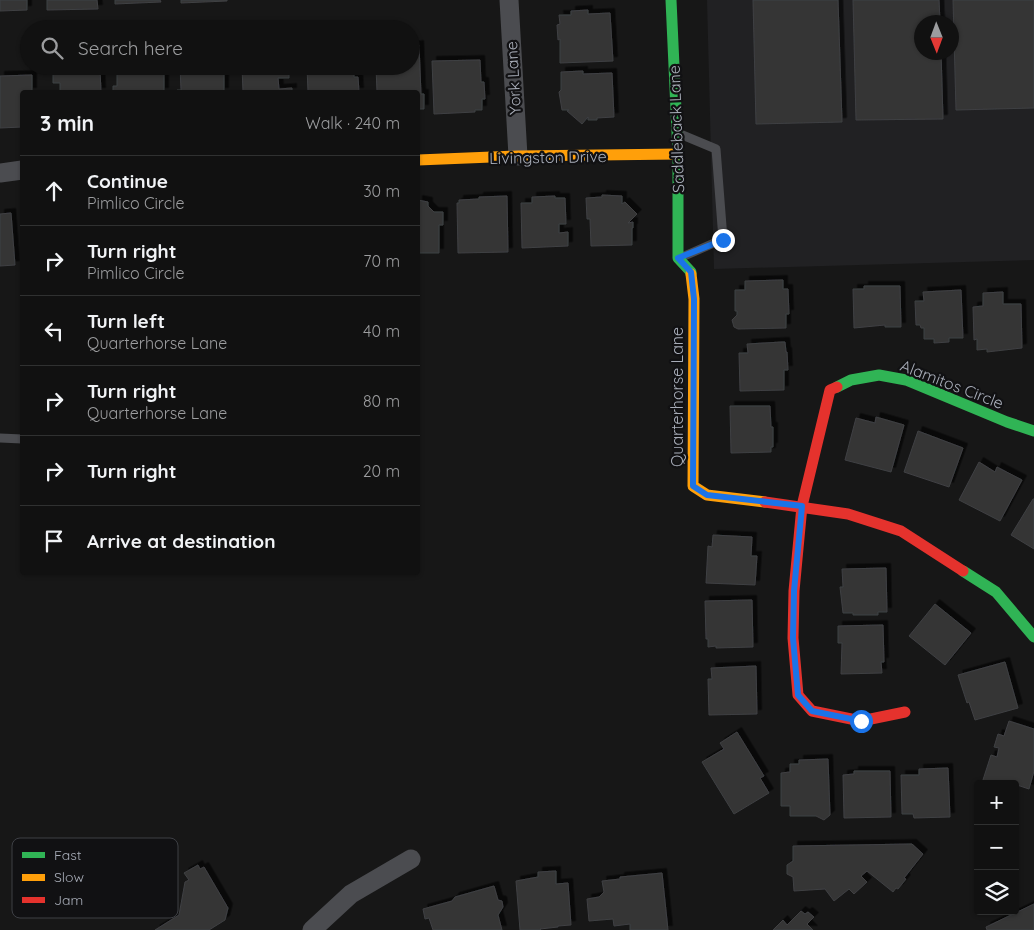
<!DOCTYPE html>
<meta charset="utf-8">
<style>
body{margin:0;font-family:Quicksand,sans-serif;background:#1a1a1a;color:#f1f3f6}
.controls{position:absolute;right:15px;bottom:15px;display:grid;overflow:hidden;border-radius:5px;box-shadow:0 1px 4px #0004}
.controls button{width:45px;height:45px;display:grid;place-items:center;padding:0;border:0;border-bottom:1px solid #303131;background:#111;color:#f1f3f6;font:25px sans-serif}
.compass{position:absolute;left:914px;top:15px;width:45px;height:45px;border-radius:50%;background:#111;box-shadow:0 1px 4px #0004;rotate:179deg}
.stop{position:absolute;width:15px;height:15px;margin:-11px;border:4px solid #1a73e8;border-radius:50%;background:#fff}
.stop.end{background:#1a73e8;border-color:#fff;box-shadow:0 1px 5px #0008}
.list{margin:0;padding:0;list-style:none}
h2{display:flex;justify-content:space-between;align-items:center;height:65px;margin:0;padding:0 20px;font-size:21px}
h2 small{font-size:16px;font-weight:400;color:#9c9d9f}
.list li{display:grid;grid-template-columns:32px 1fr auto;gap:15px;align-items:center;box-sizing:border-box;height:70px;padding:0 20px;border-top:1px solid #303131}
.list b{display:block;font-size:19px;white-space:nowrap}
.list p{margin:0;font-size:16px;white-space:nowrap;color:#9c9d9f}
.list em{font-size:16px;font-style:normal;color:#9c9d9f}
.icon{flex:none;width:28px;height:28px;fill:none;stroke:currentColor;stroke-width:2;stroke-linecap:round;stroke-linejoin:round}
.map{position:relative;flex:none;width:1034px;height:930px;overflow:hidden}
.search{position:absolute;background:#111;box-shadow:0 1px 4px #0004;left:20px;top:20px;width:400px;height:55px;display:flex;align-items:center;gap:12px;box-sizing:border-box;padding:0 18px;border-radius:28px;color:#9c9d9f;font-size:19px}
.panel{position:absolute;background:#111;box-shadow:0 1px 4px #0004;left:20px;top:90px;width:400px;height:485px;border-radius:5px}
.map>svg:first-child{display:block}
.built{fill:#212123;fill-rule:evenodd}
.building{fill:#353536;stroke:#3f4043;filter:url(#shadow)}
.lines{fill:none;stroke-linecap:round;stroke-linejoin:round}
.lane{stroke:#4b4c50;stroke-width:9}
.street{stroke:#4b4c50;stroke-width:19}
.fast{stroke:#30b455;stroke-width:11}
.slow{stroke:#ff9f0a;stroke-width:11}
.jam{stroke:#e5322d;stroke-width:11}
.route{stroke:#1a73e8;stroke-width:6}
.labels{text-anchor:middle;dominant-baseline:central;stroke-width:4.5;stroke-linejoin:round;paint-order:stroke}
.street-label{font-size:16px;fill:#a8adb8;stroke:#111113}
.key{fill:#111113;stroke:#3e4045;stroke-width:1}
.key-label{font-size:14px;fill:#a8adb8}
</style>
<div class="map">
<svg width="1034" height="930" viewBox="0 0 1034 930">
<defs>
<filter id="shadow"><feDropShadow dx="4.5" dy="-4.5" stdDeviation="0" flood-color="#0009"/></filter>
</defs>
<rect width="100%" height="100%" fill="#171717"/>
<!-- built -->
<path class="built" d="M707,0H1034V260L714,269ZM922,22H952V52H922Z"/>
<!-- building -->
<g class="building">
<polygon points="0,0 27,0 27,10 0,11"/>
<polygon points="47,0 97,0 98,9 47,10"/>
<polygon points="115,0 160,0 161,2 115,4"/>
<polygon points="181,0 227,0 227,1 181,3"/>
<polygon points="753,0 838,0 842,122 756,124"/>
<polygon points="853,0 939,0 940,22 922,22 922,52 941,52 943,119 856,120"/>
<polygon points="953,0 1034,0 1034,108 956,110"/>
<polygon points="588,10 588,14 610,13 613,61 560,63 560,39 558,40 557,25 560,24 559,15 571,15 571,11"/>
<polygon points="419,45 421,94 424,94 424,109 418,109 418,92 377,92 376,66 411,66 411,46"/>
<polygon points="480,60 481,82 484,82 485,99 482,99 482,110 475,110 475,112 434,114 432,61"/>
<polygon points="117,66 164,66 164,92 113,92 113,86 117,86"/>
<polygon points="180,66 224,66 224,92 177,92 177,90 181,90"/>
<polygon points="242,66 289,66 289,78 278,78 279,89 292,88 292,92 243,92"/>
<polygon points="307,66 354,66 354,77 358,77 359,92 308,92"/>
<polygon points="100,69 101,92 60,92 60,83 53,83 53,71"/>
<polygon points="583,71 583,74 612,73 614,117 597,118 597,120 588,120 588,117 582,124 567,111 569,110 562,110 559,92 561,90 561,72"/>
<polygon points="32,75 32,92 22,92 22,127 0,128 0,76"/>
<polygon points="602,195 622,196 622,204 625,202 637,214 628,223 633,222 633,228 632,228 632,245 591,246 590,219 587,219 586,198 602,197"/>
<polygon points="507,196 508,252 458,253 457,203 459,203 459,200 479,199 479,197"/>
<polygon points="555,196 555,198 565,198 566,224 559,224 559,233 568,232 568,246 522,248 521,203 532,203 532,197"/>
<polygon points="418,200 428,202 428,206 434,212 443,212 443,225 439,225 439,253 418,253"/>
<polygon points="11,213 15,265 0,266 0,214"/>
<polygon points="783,280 783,289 788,289 789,314 786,314 786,328 738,329 734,327 732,320 737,315 737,311 735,311 735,290 745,290 745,281"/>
<polygon points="864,286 900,286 901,327 885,327 885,325 854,328 853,289 864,289"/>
<polygon points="961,290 963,338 949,338 949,342 934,343 934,339 924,339 924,328 921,328 920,325 916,325 915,301 924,301 923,292"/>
<polygon points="1003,292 1003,304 1021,304 1022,348 987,352 987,349 977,350 977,339 974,340 973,307 983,306 983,293"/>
<polygon points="782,342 785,342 786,352 787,352 788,370 784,370 784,390 740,391 739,353 748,353 747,344"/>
<polygon points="730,406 770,406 771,427 773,427 773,447 771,447 771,452 731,453"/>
<polygon points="876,417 904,425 891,472 845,460 856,418 875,423"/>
<polygon points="918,431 963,448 949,487 904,472"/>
<polygon points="979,462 995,472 997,467 1022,480 1000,521 959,500"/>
<polygon points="1033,499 1034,499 1034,549 1011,535"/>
<polygon points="713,535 752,537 751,556 757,556 755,585 706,583 708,546 712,547"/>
<polygon points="886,568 887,612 878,612 878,615 853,615 853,613 843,613 840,587 843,587 842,569"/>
<polygon points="752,600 753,647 716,648 716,646 708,647 708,639 706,639 705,601"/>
<polygon points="935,604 971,633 945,665 909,636"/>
<polygon points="883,625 884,662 881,662 882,673 841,674 842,643 838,643 838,626"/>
<polygon points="1005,662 1018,708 975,720 969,702 967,703 958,675"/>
<polygon points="756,666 757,714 709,715 708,679 712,679 711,668"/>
<polygon points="1009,721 1034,729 1034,771 1029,789 1005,781 1004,784 982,783 991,755 997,757 999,748 994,747 998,734 1004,736"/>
<polygon points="737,732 764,776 760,778 769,793 734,814 702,762 724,749 720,743"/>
<polygon points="828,759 830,815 824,820 816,816 790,816 790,806 781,806 781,773 790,772 790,764 799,764 799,760"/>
<polygon points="948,768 950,817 914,818 913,814 902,814 901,775 919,775 919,769"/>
<polygon points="854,771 890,771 891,817 844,818 843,775 854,774"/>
<polygon points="912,844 923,854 904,878 906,879 898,889 896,888 893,892 867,871 861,876 867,882 854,894 849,889 834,901 825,889 794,891 793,877 787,874 787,865 793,861 793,846"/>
<polygon points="198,865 200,869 204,867 228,908 225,920 209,930 155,930 179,915 185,882 189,880 184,873"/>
<polygon points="556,871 556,884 568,883 571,925 558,926 558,927 540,929 541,930 520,930 516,881 538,877 538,872"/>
<polygon points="662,873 668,930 630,930 630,924 614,926 613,919 589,921 587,899 599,897 604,892 602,881 620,879 620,877"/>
<polygon points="494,886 498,900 502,901 503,907 498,915 502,930 433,930 429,918 425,919 423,909 452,901 455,897"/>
<polygon points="1034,904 1034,930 987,930 986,927"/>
<polygon points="801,911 805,914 808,912 814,917 807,924 813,930 773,930 783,920 787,925"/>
</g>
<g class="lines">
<!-- lane -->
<g class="lane">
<polyline points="680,134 716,149 723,239 682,257"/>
<polyline points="0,438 22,439"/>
</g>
<!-- street -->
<g class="street">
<polyline points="509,0 518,156"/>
<polyline points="0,173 22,170"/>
<polyline points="312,930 351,894 411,859"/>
</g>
<!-- fast -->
<g class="fast">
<polyline points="671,0 678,154 678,258 691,272 691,274"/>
<polyline points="837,387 851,380 879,375 906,380 1007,422 1034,431"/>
<polyline points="963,571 996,592 1034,637"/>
</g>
<!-- slow -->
<g class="slow">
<polyline points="418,160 518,156 678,154"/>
<polyline points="691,274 694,299 693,486 707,495 765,502"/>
</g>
<!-- jam -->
<g class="jam">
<polyline points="837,387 830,390 802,506 794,591 793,638 798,695 812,711 861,721 905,712"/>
<polyline points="765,502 848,514 901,531 963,571"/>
</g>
</g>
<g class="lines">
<!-- route -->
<polyline class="route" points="723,240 678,258 691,272 694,299 693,486 707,495 802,506 794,591 793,638 798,695 812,711 861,721"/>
</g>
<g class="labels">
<!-- street labels -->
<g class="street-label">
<text transform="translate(513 78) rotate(-93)">York Lane</text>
<text transform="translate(676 129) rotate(-92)">Saddleback Lane</text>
<text transform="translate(548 157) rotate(-1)">Livingston Drive</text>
<text transform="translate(952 384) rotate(21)">Alamitos Circle</text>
<text transform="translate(677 397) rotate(-90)">Quarterhorse Lane</text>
</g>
</g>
<!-- legend -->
<rect x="12" y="838" width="166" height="80" rx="8" class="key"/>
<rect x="22" y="852" width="23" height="6" fill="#30b455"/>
<rect x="22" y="874" width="23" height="7" fill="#ff9f0a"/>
<rect x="22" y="897" width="23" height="6" fill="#e5322d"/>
<g class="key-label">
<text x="54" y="860">Fast</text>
<text x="54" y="882">Slow</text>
<text x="54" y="905">Jam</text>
</g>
</svg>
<div class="controls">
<button>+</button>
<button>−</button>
<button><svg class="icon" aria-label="layers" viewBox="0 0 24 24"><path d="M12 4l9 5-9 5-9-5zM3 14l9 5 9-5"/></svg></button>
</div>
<svg class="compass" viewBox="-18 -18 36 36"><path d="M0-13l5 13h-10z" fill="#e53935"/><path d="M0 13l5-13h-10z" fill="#9c9d9f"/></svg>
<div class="stop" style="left:861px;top:721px"></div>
<div class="stop end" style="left:723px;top:240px"></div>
<div class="search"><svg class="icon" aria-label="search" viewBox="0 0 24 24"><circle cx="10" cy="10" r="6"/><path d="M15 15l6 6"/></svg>Search here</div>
<section class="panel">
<h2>3 min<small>Walk · 240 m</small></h2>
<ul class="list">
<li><svg class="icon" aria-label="ahead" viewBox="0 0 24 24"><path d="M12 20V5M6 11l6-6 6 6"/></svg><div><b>Continue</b><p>Pimlico Circle</p></div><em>30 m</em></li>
<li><svg class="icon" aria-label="right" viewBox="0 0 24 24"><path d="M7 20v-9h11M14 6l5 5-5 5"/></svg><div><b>Turn right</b><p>Pimlico Circle</p></div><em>70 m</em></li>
<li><svg class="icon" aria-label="left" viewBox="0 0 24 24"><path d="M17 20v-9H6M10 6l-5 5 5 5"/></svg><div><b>Turn left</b><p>Quarterhorse Lane</p></div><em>40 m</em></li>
<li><svg class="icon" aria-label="right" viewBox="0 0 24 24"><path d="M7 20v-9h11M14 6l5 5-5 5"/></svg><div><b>Turn right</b><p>Quarterhorse Lane</p></div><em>80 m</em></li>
<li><svg class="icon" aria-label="right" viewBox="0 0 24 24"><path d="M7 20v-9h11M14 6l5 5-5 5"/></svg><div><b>Turn right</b></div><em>20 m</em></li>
<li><svg class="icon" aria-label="arrive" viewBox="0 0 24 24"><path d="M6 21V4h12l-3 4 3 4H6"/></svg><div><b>Arrive at destination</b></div></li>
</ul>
</section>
</div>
